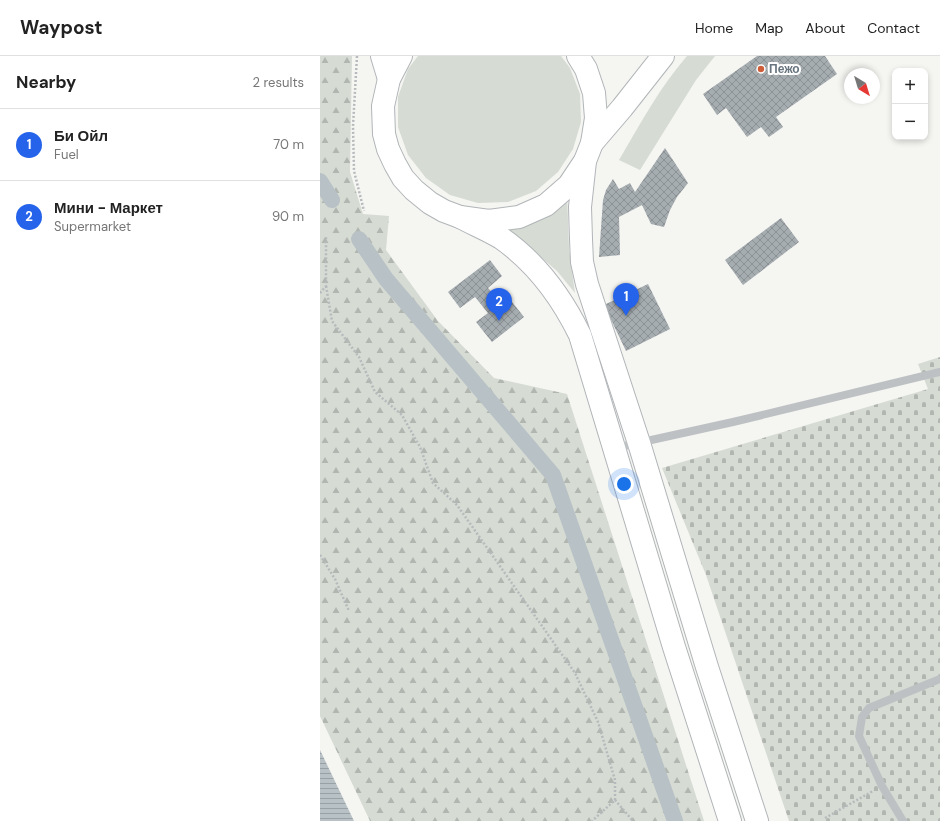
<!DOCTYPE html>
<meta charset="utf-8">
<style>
body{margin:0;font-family:"DM Sans",sans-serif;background:#f2f2f2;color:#222}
.controls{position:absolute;right:12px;top:12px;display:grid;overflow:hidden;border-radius:8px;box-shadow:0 2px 6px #0003}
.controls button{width:36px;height:36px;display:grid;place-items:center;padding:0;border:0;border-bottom:1px solid #e0e0e0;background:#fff;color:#222;font:20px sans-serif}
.compass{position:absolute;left:524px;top:12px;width:36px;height:36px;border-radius:50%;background:#fff;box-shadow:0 2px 6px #0003;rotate:142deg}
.you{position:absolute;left:304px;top:428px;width:14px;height:14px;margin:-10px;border:3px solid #fff;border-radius:50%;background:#1a73e8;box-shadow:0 0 0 6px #1a73e833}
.badge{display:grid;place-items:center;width:26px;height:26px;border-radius:50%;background:#2563eb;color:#fff;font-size:13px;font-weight:700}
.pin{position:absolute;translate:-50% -33px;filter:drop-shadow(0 1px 2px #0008)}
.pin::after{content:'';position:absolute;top:21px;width:14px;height:12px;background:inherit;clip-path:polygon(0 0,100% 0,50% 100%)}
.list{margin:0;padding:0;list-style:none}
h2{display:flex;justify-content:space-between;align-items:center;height:52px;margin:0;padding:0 16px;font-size:17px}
h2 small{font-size:13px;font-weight:400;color:#767676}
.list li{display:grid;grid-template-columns:26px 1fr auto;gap:12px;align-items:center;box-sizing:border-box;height:72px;padding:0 16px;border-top:1px solid #e0e0e0}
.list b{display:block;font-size:15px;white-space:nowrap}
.list p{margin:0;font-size:13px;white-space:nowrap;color:#767676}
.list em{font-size:13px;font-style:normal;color:#767676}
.map{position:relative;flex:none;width:620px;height:765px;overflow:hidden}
header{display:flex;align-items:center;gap:24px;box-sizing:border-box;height:56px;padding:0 20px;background:#fff;border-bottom:1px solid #e0e0e0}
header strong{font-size:19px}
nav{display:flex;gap:22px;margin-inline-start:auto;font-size:14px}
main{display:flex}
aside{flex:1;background:#fff}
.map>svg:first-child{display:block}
.grass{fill:#d6dbd4}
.forest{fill:url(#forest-firs)}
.cemetery{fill:url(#cemetery-stones)}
.water{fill:url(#water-rules)}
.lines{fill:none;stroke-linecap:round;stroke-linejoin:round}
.canal{stroke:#b8c1c5;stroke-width:16}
.building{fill:url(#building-cross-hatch)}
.secondary-casing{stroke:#b2b6ba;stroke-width:24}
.primary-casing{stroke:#b1b5b8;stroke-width:24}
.path{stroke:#b7babc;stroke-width:2.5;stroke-dasharray:2 2;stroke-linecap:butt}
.lane{stroke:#bdc1c3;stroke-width:8}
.secondary{stroke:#fff;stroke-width:22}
.primary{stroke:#fff;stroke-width:22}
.poi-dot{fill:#ce5e39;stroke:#fff;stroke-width:1.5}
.labels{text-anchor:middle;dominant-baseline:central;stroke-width:4;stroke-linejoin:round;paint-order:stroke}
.poi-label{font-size:12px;font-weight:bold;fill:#68757f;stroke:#fff;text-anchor:start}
</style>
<header>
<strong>Waypost</strong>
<nav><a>Home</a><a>Map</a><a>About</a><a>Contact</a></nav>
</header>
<main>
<aside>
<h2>Nearby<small>2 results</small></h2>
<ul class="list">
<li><span class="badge">1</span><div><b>Би Ойл</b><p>Fuel</p></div><em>70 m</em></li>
<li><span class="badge">2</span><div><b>Мини - Маркет</b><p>Supermarket</p></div><em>90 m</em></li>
</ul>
</aside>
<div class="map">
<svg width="620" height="765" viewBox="0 0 620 765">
<defs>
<pattern id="forest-firs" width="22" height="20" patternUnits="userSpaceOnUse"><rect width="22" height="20" fill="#d6dbd4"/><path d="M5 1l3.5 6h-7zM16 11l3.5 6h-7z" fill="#b1b6b1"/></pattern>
<pattern id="cemetery-stones" width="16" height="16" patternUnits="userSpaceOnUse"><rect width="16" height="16" fill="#d6dbd4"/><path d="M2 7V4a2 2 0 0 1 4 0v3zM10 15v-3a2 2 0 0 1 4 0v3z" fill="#b1b6b1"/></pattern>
<pattern id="water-rules" width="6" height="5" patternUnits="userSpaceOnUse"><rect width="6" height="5" fill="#b8c1c5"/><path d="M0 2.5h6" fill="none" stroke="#99a1a5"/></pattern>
<pattern id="building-cross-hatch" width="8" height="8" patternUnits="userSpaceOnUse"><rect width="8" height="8" fill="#a6adb1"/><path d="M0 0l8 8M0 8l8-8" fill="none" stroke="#8b9195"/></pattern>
</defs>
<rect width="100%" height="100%" fill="#f5f5f2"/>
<!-- grass -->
<g class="grass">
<polygon points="98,0 241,0 250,12 260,38 261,66 253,93 238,116 216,135 188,146 158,147 130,139 106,122 88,99 78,71 78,41 88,13"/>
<path d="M367,0H395L376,24L320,114L299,104C320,68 340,31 367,0Z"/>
<polygon points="247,138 249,193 255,237 237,215 215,196 179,170"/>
</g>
<!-- forest -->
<polygon class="forest" points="0,0 32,0 30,116 43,158 69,160 66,194 118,265 174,322 247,338 384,765 50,765 0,660"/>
<!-- cemetery -->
<polygon class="cemetery" points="620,301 620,765 469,765 386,519 342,412 608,333 598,308"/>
<!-- water -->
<polygon class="water" points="0,694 34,765 0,765"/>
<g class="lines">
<!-- canal -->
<g class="canal">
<polyline points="0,125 12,144"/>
<polyline points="39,183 66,223 233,419 355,765"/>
</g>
</g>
<!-- building -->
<g class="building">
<polygon points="437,0 505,0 517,18 456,61 463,71 449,81 441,71 427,81 406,52 397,59 383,38"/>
<polygon points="345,92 368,127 357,141 350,154 344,171 331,168 322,149 299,161 300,199 279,201 283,144 286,134 293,123 299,133 310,127 315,136"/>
<polygon points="461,162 479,186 423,229 405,204"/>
<polygon points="170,204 182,220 168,232 181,248 189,242 204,261 172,286 156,266 168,257 155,241 140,252 128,236"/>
<polygon points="328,228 350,273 306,295 284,249"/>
</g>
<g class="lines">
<defs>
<polyline id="secondary" points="62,0 69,23"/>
<g id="primary">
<polyline points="81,0 69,23 63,50 64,78 68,93 75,108 83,122 94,134 110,147 124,155 140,161 169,165 199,161 226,149 249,129 265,105 272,87 276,62 274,37 266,13 258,0"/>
<polyline points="272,87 302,52 343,0"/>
<polyline points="265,105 260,151 261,183 262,206 267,228 319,387 387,611 437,765"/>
<path d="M140,161C153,168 168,174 181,182C217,207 241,240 260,279L354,591L410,765"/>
</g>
</defs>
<!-- secondary casing -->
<use href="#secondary" class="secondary-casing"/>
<!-- primary casing -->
<use href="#primary" class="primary-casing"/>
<!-- path -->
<g class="path">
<polyline points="37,0 33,70 34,115 44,155"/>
<polyline points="6,230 12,265 39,301 55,336 82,359 100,391 113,427 137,449 255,617 278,666 295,724 295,744 272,765"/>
<polyline points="0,237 6,230 6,180"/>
<polyline points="0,499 15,523 29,555"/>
<polyline points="295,744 313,765"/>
<polyline points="505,762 553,735"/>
</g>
<!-- lane -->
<g class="lane">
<polyline points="295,392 413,366 620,316"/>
<polyline points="583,765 562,730 539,680 542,661 549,652 620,623"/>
</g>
<!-- secondary -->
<use href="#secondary" class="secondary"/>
<!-- primary -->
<use href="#primary" class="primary"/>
</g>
<!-- markers -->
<circle class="poi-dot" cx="441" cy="13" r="4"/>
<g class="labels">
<!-- poi labels -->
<g class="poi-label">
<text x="449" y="13">Пежо</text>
</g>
</g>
</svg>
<div class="controls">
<button>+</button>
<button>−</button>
</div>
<svg class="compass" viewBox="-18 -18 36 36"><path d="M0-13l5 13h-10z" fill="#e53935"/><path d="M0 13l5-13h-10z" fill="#767676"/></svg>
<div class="you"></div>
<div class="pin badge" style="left:306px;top:260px">1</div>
<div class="pin badge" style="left:179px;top:265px">2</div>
</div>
</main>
